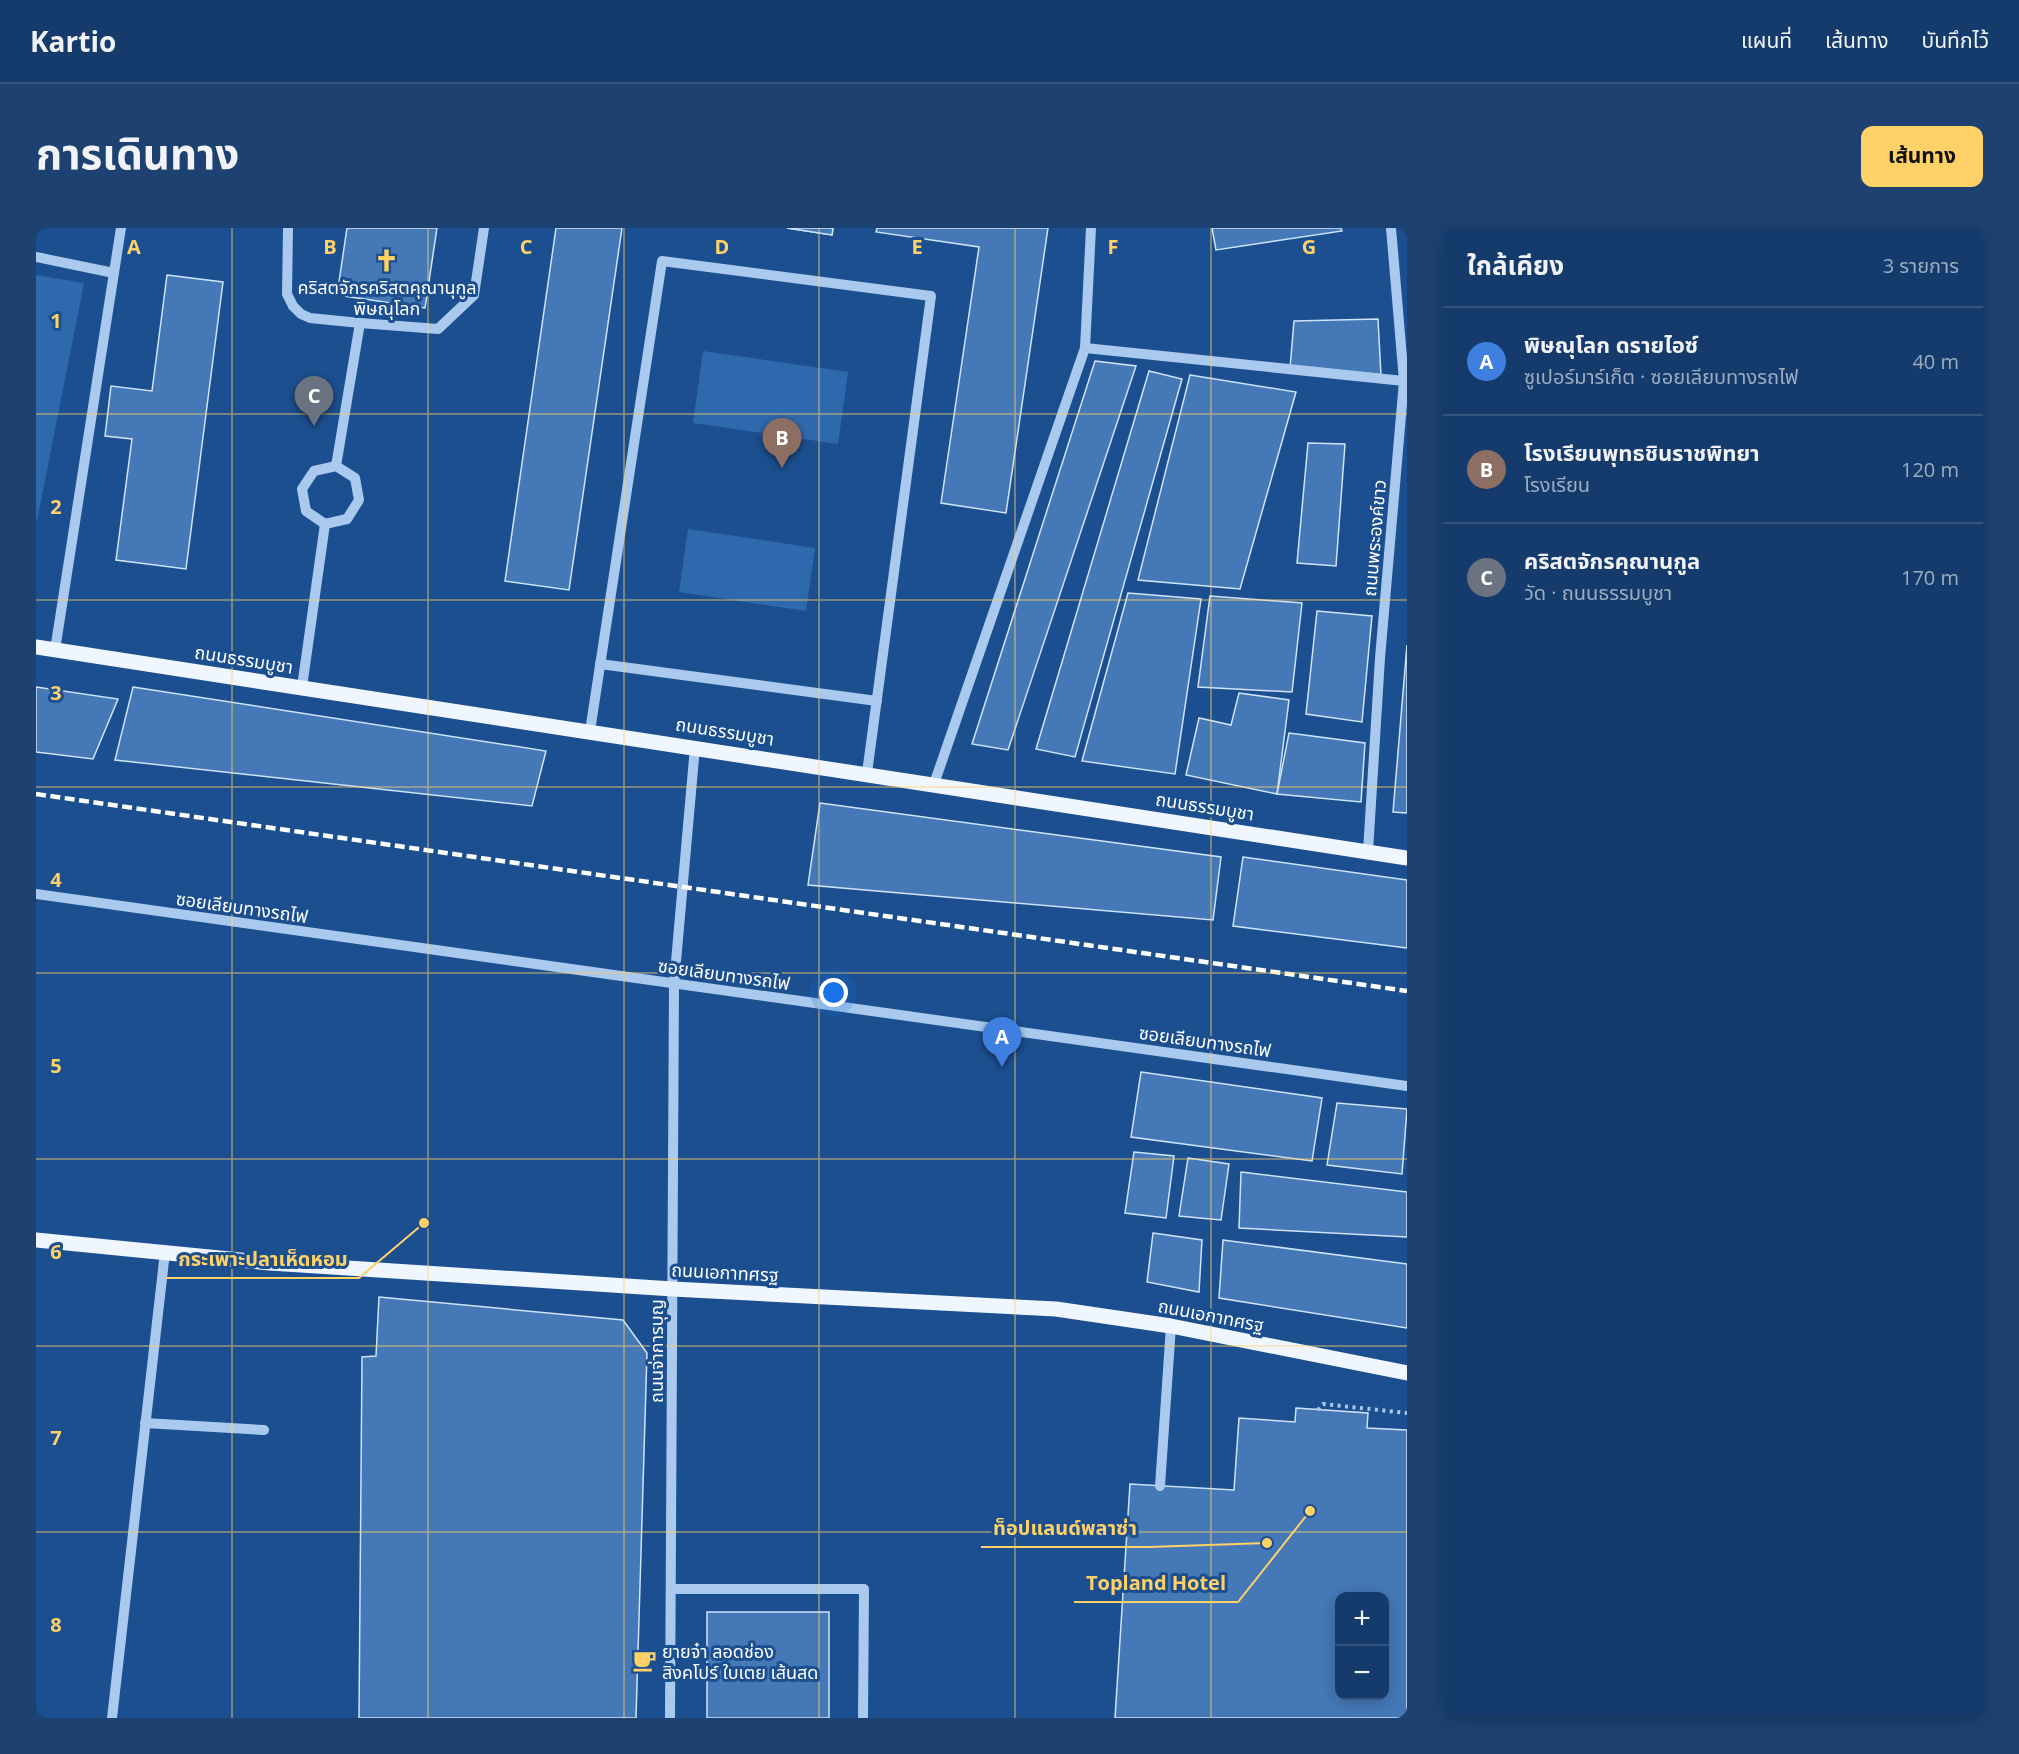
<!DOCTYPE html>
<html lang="th">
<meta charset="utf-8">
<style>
body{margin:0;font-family:"Open Sans","Noto Sans Thai",sans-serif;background:#1d4271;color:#f1f3f6}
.controls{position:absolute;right:18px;bottom:18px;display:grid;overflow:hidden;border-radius:12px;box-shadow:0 3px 15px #0003}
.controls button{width:54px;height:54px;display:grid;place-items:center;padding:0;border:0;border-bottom:2px solid #33557e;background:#143b6b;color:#f1f3f6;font:30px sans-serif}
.you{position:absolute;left:798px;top:765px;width:21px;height:21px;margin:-15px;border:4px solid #fff;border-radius:50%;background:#1a73e8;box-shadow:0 0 0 9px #1a73e833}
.badge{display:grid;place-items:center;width:39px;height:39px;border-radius:50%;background:#ffd166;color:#fff;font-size:20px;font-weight:700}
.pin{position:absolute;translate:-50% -50px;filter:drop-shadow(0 2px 3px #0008)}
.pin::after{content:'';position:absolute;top:32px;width:21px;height:18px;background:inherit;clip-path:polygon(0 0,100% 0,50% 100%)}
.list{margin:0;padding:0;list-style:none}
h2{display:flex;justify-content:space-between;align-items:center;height:78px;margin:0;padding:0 24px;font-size:26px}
h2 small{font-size:20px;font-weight:400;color:#9dadc1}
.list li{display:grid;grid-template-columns:39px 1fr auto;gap:18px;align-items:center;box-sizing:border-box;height:108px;padding:0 24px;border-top:2px solid #33557e}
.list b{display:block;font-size:22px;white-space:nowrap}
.list p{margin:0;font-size:20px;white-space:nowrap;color:#9dadc1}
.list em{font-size:20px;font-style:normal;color:#9dadc1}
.map{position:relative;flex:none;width:1371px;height:1490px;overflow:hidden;border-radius:12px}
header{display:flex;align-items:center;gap:36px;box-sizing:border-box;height:84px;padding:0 30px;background:#143b6b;border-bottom:2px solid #33557e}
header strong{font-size:28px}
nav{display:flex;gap:33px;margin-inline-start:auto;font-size:21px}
.intro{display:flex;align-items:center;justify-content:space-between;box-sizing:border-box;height:144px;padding:0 36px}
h1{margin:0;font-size:42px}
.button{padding:15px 27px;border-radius:12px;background:#ffd166;color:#111;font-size:21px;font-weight:700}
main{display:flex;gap:36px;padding:0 36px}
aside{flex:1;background:#143b6b;border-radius:12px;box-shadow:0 3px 15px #0003}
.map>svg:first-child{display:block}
.green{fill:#2e69ad}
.building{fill:#4478b7;stroke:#cfe3fa;stroke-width:1.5;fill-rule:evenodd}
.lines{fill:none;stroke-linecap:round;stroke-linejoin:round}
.path{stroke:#a9c9ee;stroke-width:4;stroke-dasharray:3 4.5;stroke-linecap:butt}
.minor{stroke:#a9c9ee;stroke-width:10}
.major{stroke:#f0f6ff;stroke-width:15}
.rail{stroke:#fff;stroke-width:4.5;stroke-dasharray:10 4.5;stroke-linecap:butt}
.grid{fill:none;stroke:#ffd166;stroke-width:1.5;stroke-opacity:0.55}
.labels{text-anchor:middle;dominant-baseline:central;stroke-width:6;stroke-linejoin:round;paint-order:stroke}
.poi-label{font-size:18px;fill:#fff;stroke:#1b4f8f}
.street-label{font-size:18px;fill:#fff;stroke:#1b4f8f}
.grid-label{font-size:20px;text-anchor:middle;font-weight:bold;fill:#ffd166;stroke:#1b4f8f;stroke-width:6;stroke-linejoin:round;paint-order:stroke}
.leader{fill:none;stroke:#ffd166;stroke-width:2}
.callout-dot{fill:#ffd166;stroke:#1b4f8f;stroke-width:2}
.callout-label{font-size:20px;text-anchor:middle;font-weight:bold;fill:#ffd166;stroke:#1b4f8f;stroke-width:6;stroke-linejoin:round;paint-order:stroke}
</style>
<header>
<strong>Kartio</strong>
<nav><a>แผนที่</a><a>เส้นทาง</a><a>บันทึกไว้</a></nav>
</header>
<div class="intro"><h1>การเดินทาง</h1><a class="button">เส้นทาง</a></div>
<main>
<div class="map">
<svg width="1371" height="1490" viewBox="0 0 1371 1490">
<rect width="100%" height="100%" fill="#1b4f8f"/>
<!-- green -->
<g class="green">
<polygon points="0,47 48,55 1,293 0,293"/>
<polygon points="667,123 812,144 802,216 657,195"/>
<polygon points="652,301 779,320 770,383 643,364"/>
</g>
<!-- building -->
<g class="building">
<polygon points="311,0 401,0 389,80 301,67"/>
<polygon points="520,0 586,0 533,362 469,353"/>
<polygon points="751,0 797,0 796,7"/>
<polygon points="751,0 797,0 796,7"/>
<polygon points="841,0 1012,0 970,285 905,275 943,19 840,4"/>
<polygon points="1176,0 1305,0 1306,3 1180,22"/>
<polygon points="131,47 187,54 150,341 80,332 96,211 69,208 75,158 116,163"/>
<polygon points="1342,91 1345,148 1254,140 1258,93"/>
<polygon points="1059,133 1100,138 972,522 936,516"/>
<polygon points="1113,143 1146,151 1039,529 1000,521"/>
<polygon points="1154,147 1260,164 1204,361 1102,352"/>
<polygon points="1272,215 1309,216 1300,338 1261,335"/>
<polygon points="1092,365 1165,371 1139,546 1046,533"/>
<polygon points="1174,368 1266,375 1256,464 1162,459"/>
<polygon points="1281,383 1336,388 1326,494 1270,486"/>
<polygon points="1371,417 1371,585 1357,584"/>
<polygon points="0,459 82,471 57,531 0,524"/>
<polygon points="97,459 510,523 496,578 79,532"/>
<polygon points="1203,465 1253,472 1241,566 1150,547 1163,490 1195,497"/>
<polygon points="1253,505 1329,515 1325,574 1241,566"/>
<polygon points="784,575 1185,629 1177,692 772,657"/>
<polygon points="1207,629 1371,652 1371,720 1197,698"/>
<polygon points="1105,844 1286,870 1276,933 1095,909"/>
<polygon points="1301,875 1371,881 1366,946 1291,937"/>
<polygon points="1098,924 1138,928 1130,990 1089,985"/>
<polygon points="1152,930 1193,936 1185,992 1143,988"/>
<polygon points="1205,944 1371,964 1371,1009 1203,1000"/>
<polygon points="1117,1005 1166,1012 1163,1064 1111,1054"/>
<polygon points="1187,1012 1371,1036 1371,1100 1183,1070"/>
<polygon points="343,1069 587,1092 611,1125 600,1490 323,1490 326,1129 340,1128"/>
<path d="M1260,1180L1332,1185L1331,1200L1371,1202V1490H1079L1094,1256L1198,1262L1203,1190L1259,1194ZM1304,1368H1348V1468H1304Z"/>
<rect x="671" y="1384" width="122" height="106"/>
</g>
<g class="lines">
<!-- path -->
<polyline class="path" points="1282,1182 1287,1176 1371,1185"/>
<!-- minor -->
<g class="minor">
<polyline points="252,0 251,66 257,78 265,86 274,90 324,95"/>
<polyline points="0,29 78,45"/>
<polyline points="1049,120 1368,153"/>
<polyline points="300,238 324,95 402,101 438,67 448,0"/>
<polygon points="300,238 319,250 323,272 311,291 289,296 270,283 266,261 278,243"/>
<polyline points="19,422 85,0"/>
<polyline points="564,436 841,473"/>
<polyline points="266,459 289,296"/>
<polyline points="554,503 626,33 895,68 831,545"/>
<polyline points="898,556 1049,120 1055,0"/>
<polyline points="1332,623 1344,430 1368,153 1355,0"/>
<polyline points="0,666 1371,858"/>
<polyline points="109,1195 228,1202"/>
<polyline points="1124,1258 1135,1098"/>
<polyline points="635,1361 828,1361 827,1490"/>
<polyline points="76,1490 129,1024"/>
<polyline points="634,1490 638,756 659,519"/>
</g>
<!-- major -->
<g class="major">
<polyline points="0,419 1371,630"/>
<polyline points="0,1012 234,1035 637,1061 1020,1081 1135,1098 1371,1145"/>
</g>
<!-- rail -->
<polyline class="rail" points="0,566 1371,763"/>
</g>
<!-- grid -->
<path class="grid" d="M196,0V1490M392,0V1490M588,0V1490M783,0V1490M979,0V1490M1175,0V1490M0,186H1371M0,372H1371M0,559H1371M0,745H1371M0,931H1371M0,1118H1371M0,1304H1371"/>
<!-- icons -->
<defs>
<symbol id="church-bare" viewBox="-9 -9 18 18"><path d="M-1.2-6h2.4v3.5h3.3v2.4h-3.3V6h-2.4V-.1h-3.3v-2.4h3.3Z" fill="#ffd166" stroke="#1b4f8f" stroke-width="2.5" paint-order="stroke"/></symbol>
<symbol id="cafe-bare" viewBox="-9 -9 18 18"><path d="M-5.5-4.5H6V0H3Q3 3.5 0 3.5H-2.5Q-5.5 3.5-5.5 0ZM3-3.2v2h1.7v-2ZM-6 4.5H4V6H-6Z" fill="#ffd166" stroke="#1b4f8f" stroke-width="2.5" paint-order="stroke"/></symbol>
</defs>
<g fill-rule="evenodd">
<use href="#church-bare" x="334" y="16" width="33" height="33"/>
<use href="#cafe-bare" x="592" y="1416" width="33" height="33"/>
</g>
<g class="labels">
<!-- poi labels -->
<g class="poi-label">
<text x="351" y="59">คริสตจักรคริสตคุณานุกูล<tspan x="351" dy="21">พิษณุโลก</tspan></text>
<text x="626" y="1423" text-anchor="start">ยายจ๋า ลอดช่อง<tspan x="626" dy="21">สิงคโปร์ ใบเตย เส้นสด</tspan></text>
</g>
<!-- street labels -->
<g class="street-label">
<text transform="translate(1338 310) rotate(-85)">ถนนพระองค์ขาว</text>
<text transform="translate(208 431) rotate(9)">ถนนธรรมบูชา</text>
<text transform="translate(689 503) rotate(9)">ถนนธรรมบูชา</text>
<text transform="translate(1169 578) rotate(9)">ถนนธรรมบูชา</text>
<text transform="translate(206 679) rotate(8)">ซอยเลียบทางรถไฟ</text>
<text transform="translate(688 746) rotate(8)">ซอยเลียบทางรถไฟ</text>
<text transform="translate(1169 813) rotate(8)">ซอยเลียบทางรถไฟ</text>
<text transform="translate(689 1044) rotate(3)">ถนนเอกาทศรฐ</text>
<text transform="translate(1175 1087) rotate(11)">ถนนเอกาทศรฐ</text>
<text transform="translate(620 1123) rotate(-90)">ถนนจ่าการบุญ</text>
</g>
</g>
<g class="grid-label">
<text x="98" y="26">A</text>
<text x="294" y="26">B</text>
<text x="490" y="26">C</text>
<text x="686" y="26">D</text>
<text x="881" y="26">E</text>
<text x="1077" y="26">F</text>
<text x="1273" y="26">G</text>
<text x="20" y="100">1</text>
<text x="20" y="286">2</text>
<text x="20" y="472">3</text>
<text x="20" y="659">4</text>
<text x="20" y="845">5</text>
<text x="20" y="1031">6</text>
<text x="20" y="1217">7</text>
<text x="20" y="1404">8</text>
</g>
<!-- callouts -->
<path class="leader" d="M388 995L323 1050H130M1231 1315L1113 1319H945M1274 1283L1202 1374H1038"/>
<g class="callout-dot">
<circle cx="388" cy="995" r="6"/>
<circle cx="1231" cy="1315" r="6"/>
<circle cx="1274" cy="1283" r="6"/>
</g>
<g class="callout-label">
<text x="227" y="1038">กระเพาะปลาเห็ดหอม</text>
<text x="1029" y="1307">ท็อปแลนด์พลาซ่า</text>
<text x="1120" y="1362">Topland Hotel</text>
</g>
</svg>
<div class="controls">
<button>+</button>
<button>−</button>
</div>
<div class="you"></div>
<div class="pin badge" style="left:966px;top:839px;background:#3f7fe0">A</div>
<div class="pin badge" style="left:746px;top:240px;background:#8d6e63">B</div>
<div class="pin badge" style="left:278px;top:198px;background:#6b7280">C</div>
</div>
<aside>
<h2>ใกล้เคียง<small>3 รายการ</small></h2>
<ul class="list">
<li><span class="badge" style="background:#3f7fe0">A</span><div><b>พิษณุโลก ดรายไอซ์</b><p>ซูเปอร์มาร์เก็ต · ซอยเลียบทางรถไฟ</p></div><em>40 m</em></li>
<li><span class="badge" style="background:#8d6e63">B</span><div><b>โรงเรียนพุทธชินราชพิทยา</b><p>โรงเรียน</p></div><em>120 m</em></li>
<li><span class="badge" style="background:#6b7280">C</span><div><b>คริสตจักรคุณานุกูล</b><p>วัด · ถนนธรรมบูชา</p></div><em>170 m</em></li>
</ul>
</aside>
</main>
